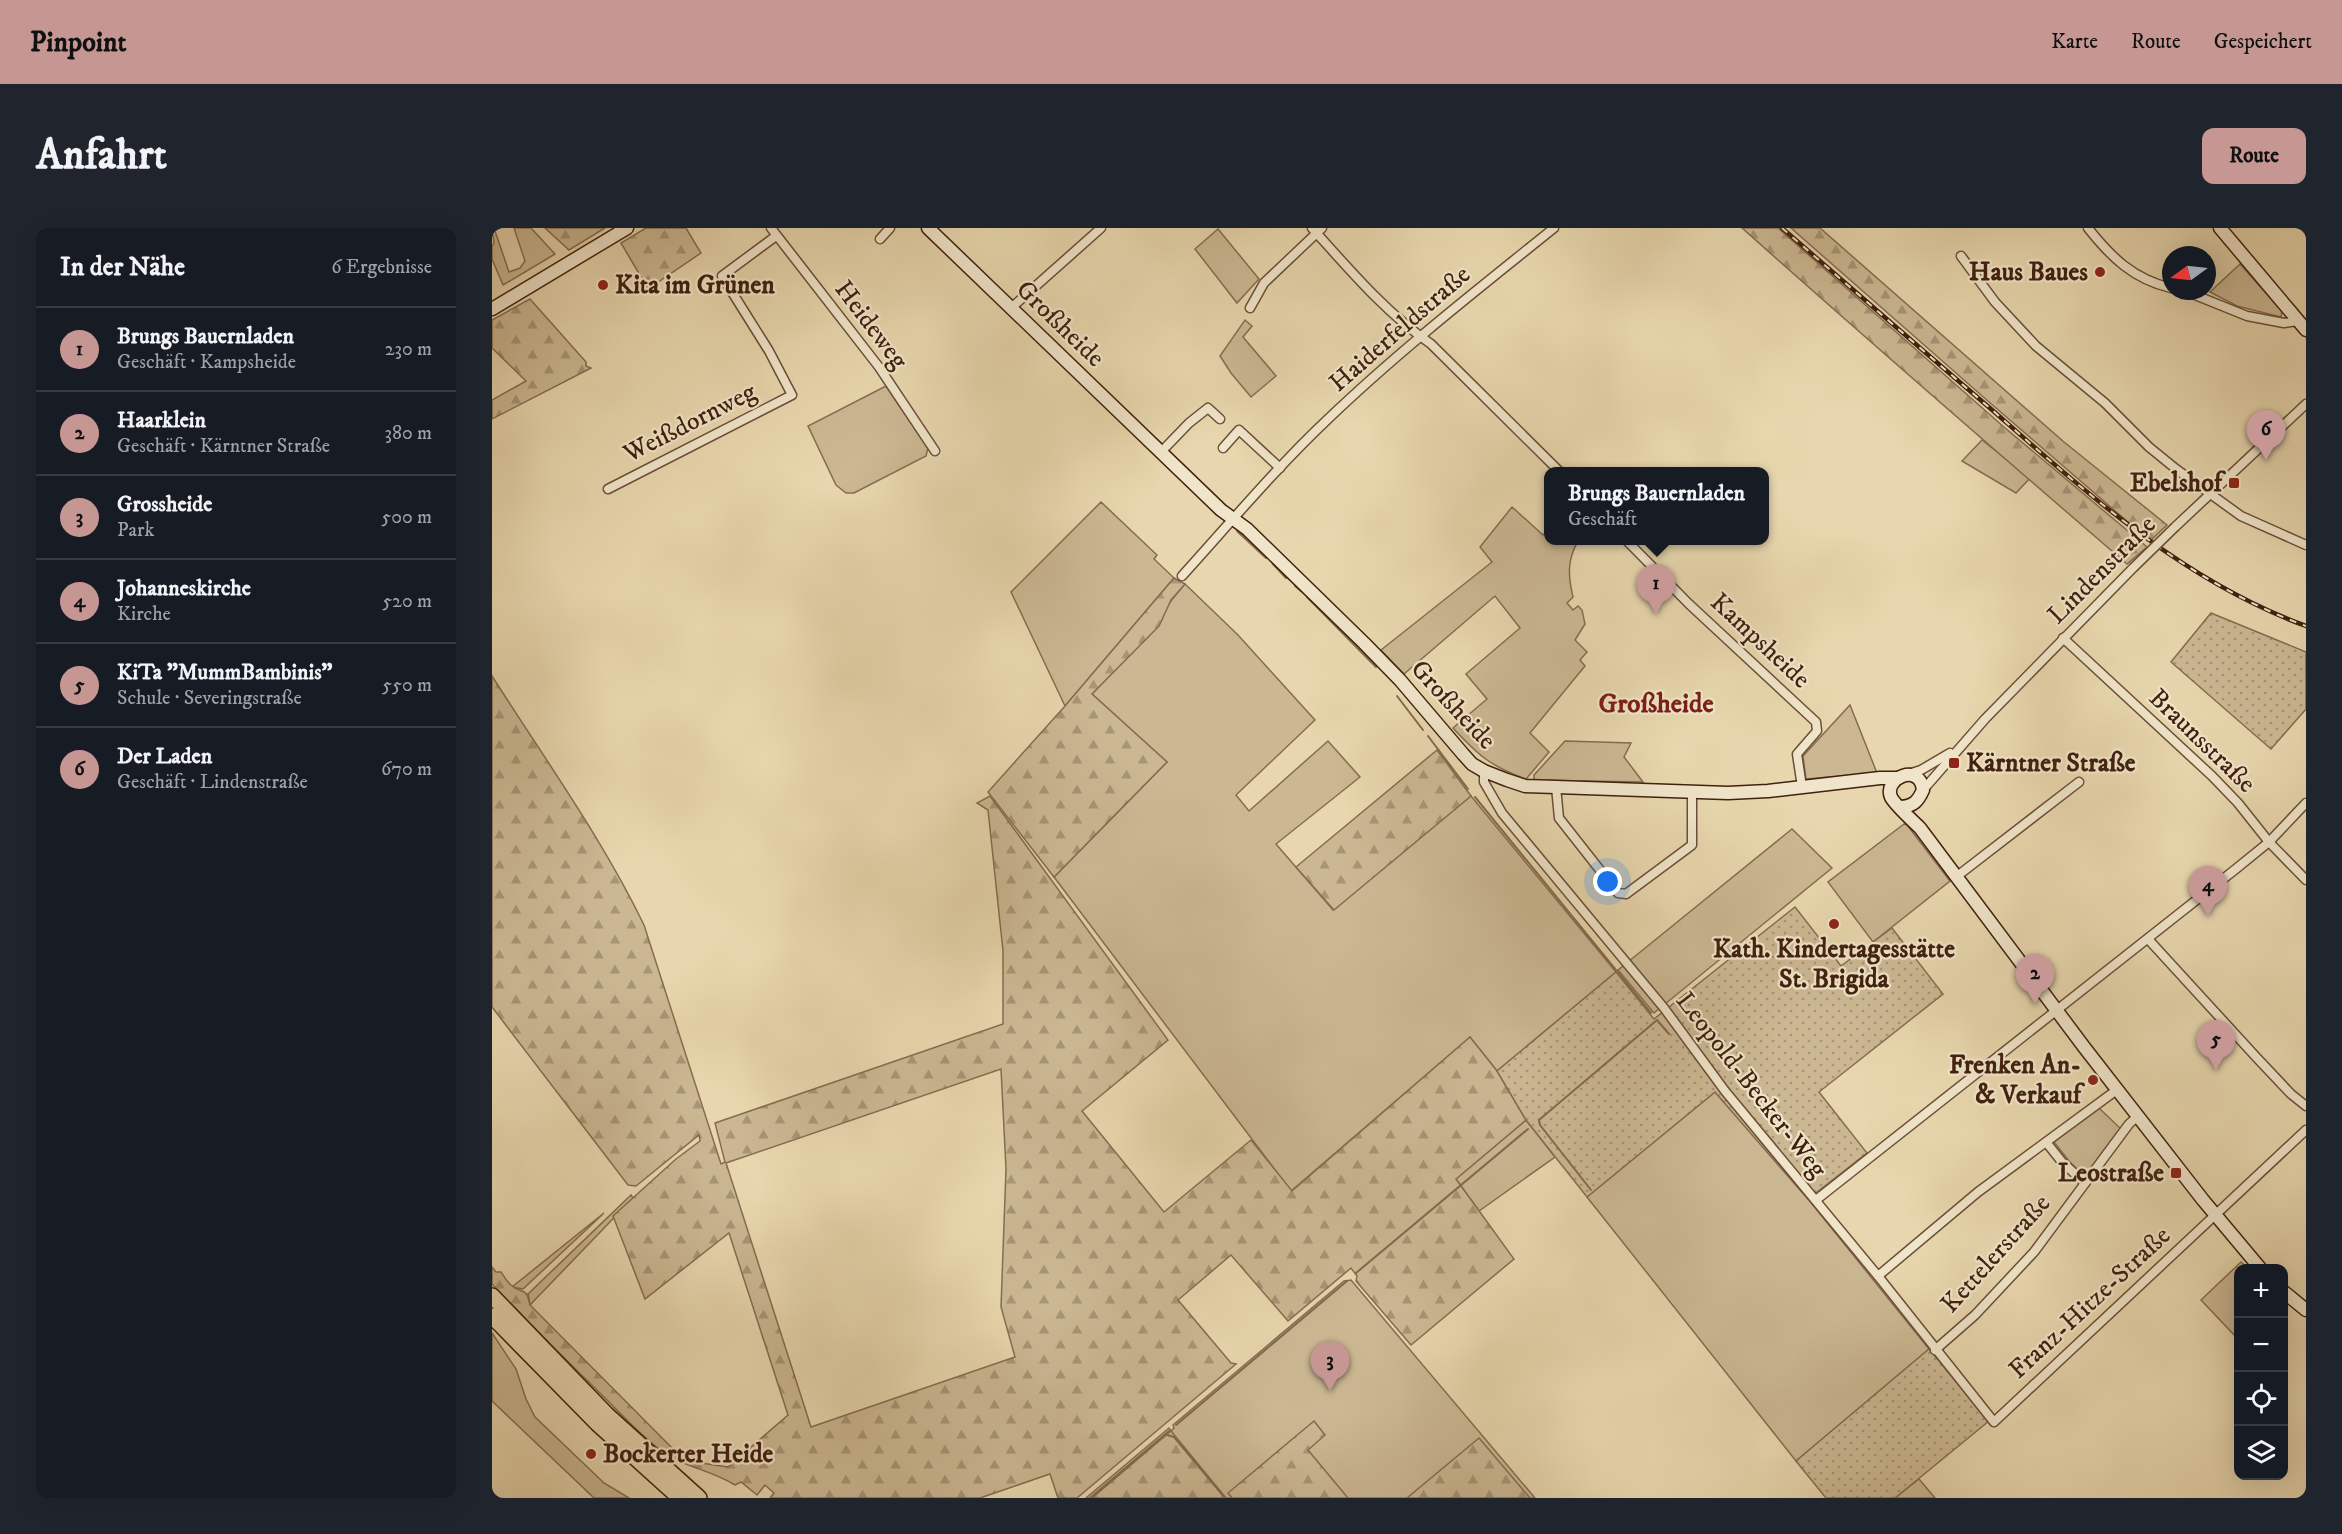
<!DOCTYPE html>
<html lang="de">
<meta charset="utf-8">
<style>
body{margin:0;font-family:"IM FELL DW Pica",serif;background:#20242c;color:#f1f3f6}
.controls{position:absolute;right:18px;bottom:18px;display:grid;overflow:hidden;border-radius:12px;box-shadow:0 6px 24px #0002}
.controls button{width:54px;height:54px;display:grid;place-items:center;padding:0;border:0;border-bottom:2px solid #363941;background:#171b24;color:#f1f3f6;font:30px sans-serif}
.compass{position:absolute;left:1670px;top:18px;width:54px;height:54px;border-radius:50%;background:#171b24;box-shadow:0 6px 24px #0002;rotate:255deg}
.you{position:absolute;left:1116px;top:654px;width:21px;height:21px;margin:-15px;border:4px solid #fff;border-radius:50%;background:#1a73e8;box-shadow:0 0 0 9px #1a73e833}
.badge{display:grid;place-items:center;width:39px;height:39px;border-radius:50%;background:#c59692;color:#111;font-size:20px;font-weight:700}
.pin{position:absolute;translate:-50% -50px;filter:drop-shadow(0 2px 3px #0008)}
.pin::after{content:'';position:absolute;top:32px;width:21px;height:18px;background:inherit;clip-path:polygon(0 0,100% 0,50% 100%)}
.popup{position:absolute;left:1052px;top:239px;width:225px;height:78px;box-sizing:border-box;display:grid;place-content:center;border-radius:12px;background:#171b24;filter:drop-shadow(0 2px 4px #0005);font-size:20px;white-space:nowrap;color:#9ea1a6}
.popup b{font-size:22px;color:#f1f3f6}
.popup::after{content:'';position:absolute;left:50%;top:100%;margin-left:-12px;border:12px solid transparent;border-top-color:#171b24}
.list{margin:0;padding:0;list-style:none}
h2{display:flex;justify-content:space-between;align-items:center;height:78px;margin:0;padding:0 24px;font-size:26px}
h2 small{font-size:20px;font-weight:400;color:#9ea1a6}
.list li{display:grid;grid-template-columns:39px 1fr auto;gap:18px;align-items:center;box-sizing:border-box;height:84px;padding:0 24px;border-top:2px solid #363941}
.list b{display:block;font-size:22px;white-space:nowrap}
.list p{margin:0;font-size:20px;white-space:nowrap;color:#9ea1a6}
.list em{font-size:20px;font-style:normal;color:#9ea1a6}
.icon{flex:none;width:33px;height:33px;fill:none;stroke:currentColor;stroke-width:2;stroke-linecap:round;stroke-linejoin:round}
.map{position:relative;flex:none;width:1814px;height:1270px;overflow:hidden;border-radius:12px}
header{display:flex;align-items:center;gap:36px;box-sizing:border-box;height:84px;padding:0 30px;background:#c59692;color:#111}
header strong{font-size:28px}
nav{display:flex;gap:33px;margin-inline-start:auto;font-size:21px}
.intro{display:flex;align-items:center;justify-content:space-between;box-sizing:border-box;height:144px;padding:0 36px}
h1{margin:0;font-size:42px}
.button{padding:15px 27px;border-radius:12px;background:#c59692;color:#111;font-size:21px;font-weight:700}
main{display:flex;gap:36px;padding:0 36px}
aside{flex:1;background:#171b24;border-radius:12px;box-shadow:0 6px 24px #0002}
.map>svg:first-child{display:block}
.green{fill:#cbb893;stroke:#866c50;stroke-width:1.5}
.forest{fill:url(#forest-firs);stroke:#866c50;stroke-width:1.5;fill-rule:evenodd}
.garden{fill:url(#garden-dots);stroke:#866c50;stroke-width:1.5}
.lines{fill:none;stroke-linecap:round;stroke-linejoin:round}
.stream{stroke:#83694e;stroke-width:2}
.street-casing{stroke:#6a4e36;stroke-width:11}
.secondary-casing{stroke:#40200e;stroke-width:15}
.highway-casing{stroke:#40200e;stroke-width:18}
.street{stroke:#f0e5ca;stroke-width:8}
.secondary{stroke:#f0e5ca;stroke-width:12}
.highway{stroke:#e8d7ae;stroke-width:15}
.rail-casing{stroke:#40200e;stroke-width:4.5}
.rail{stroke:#f0e5ca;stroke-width:2;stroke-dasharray:7;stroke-linecap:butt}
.street-bridge-casing{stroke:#6a4e36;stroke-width:11;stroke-linecap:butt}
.street-bridge{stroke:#f0e5ca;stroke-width:8}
.poi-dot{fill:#8f2418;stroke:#f0e5ca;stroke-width:2}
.labels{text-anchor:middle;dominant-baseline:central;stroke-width:4.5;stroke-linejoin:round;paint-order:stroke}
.poi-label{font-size:26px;font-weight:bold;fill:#40200e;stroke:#f0e5ca;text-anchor:end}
.street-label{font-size:26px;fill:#40200e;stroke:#f0e5ca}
.neighbourhood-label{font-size:27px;font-weight:bold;fill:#7a1f14;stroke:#f0e5ca}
</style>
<header>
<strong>Pinpoint</strong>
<nav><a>Karte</a><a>Route</a><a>Gespeichert</a></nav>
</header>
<div class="intro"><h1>Anfahrt</h1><a class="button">Route</a></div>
<main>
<aside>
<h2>In der Nähe<small>6 Ergebnisse</small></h2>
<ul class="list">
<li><span class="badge">1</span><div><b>Brungs Bauernladen</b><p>Geschäft · Kampsheide</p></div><em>230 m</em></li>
<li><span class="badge">2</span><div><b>Haarklein</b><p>Geschäft · Kärntner Straße</p></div><em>380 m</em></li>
<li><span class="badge">3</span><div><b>Grossheide</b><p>Park</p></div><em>500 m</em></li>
<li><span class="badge">4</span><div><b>Johanneskirche</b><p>Kirche</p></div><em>520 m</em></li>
<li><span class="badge">5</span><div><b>KiTa &quot;MummBambinis&quot;</b><p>Schule · Severingstraße</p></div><em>550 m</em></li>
<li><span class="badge">6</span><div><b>Der Laden</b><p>Geschäft · Lindenstraße</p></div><em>670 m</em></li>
</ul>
</aside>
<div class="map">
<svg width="1814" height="1270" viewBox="0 0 1814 1270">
<defs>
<pattern id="forest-firs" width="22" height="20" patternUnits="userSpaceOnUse" patternTransform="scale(1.5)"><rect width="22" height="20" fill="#cbb893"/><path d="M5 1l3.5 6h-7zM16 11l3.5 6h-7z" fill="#a69576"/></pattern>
<pattern id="garden-dots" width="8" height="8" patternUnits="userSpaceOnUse" patternTransform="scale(1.5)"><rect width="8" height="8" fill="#cbb893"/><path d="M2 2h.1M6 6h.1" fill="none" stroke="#a69576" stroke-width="1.8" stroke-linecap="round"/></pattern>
</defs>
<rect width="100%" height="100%" fill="#e8d7ae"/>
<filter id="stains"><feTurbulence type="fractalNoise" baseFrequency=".00333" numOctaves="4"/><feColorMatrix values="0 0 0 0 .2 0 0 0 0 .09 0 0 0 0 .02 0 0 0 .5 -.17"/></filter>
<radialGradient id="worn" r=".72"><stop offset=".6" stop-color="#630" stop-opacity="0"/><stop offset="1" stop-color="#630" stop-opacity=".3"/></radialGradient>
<!-- green -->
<g class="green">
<polygon points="0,0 2,0 17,44 28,40 33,33 22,0 39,0 63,26 11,57 0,31 0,18 2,15"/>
<polygon points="726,1 767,51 745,75 703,21"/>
<polygon points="1748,36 1790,83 1789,89 1745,78 1718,64"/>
<polygon points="753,92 760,98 751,109 784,148 759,169 739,145 728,128"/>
<polygon points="394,158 436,220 434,228 362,265 354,265 344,257 316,198"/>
<polygon points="1490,212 1538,250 1524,265 1470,233"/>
<polygon points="609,274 665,327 662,331 682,350 573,478 519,364"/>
<path d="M1020,279L1051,307L1056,302V312L1086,313C1075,332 1076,348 1081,369L1075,375L1081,382L1086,378L1090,382L1093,396L1083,412L1095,424L1088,432L1093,438L1038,505L1057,524L1034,551C998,538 986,527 961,500L995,471L974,446L1028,400L1003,368L912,446L889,422L1000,334L988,319Z"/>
<path d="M693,356L746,407L823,492L744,567L757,583L836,513L868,549L784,616L841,682L979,568L1124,744L1005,843L978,809L799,963L562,649L675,534L600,466L670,392C672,379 684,367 693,356Z"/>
<polygon points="1358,477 1385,545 1314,551 1311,528"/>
<polygon points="1073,513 1139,515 1132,529 1151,554 1042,552 1042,547"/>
<polygon points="1412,596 1415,597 1458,653 1381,714 1336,654"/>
<polygon points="1300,601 1340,640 1162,785 1126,742"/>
<polygon points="1223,864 1316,971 1437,1121 1304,1233 1095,969"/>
<polygon points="1607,880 1629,901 1593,949 1577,933 1562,914"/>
<polygon points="1034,892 1063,929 987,983 964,951"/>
<polygon points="139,967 141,970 38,1077 36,1066"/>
<polygon points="112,985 31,1061 20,1059"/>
<polygon points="1749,1034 1756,1040 1746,1040 1746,1111 1709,1072"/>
<polygon points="859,1052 1043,1270 594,1270 677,1200 679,1203 682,1200 681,1197 852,1053"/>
<polygon points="0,1105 24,1141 34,1171 43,1189 112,1255 137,1270 102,1270 0,1173"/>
<polygon points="1427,1251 1443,1270 1403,1270"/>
</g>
<!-- forest -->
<g class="forest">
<polygon points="53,0 113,0 77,22"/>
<polygon points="154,0 194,0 209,25 156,61 129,15"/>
<path d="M1250,0H1286L1513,200L1655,319L1635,336C1506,225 1377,113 1250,0Z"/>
<polygon points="1299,0 1328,0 1572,214 1675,297 1658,313 1497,174"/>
<polygon points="38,71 94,134 94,138 99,140 0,191 0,172 34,153 0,120 0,92"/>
<polygon points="682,350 693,356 679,372 667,398 600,466 675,534 562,649 496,564 573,478"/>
<path d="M0,448C52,530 110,610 152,697L229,936L233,934L223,895L511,796V723L496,582L485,575L498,568L676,812L590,883L672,984L759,912L800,963L978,809L1005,843L1034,892L964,951L1022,1031L919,1117L864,1053L865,1048L859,1040L796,1093L739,1027L686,1072L739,1135L744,1136L585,1270H566L558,1246L488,1270H278L282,1265L273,1257L265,1267L249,1254L243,1257C219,1242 191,1239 168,1222C147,1206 129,1186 111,1168C73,1131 36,1094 0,1056V1039L4,1044H9C12,1048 15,1054 19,1057C30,1067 34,1057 38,1077L184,1224L202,1234L236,1239L296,1187L237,1005L153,1071L121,988L184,931L208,913L207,907L144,958L136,957L0,779ZM509,841L514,941L509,1079L523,1129L319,1199L234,935Z"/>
<polygon points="945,522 979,568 842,682 804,639"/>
<polygon points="822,1193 833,1207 816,1222 856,1270 740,1270 736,1265"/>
<polygon points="679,1203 734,1270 600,1270"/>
<polygon points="987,1210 1038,1270 915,1270"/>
</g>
<!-- garden -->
<g class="garden">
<polygon points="1719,385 1814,424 1814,481 1779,521 1679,434"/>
<polygon points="1303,679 1349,738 1400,700 1451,766 1327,864 1375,925 1316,971 1223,864 1095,969 1034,892 1005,843 1124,744 1162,791"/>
<polygon points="1437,1121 1497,1193 1403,1270 1334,1270 1304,1233"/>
</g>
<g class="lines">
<!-- stream -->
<g class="stream">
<polyline points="745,303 774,330"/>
<polyline points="781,336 794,350"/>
<polyline points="803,358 809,363"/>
<polyline points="815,369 884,439"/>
<polyline points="905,468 931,502"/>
<polyline points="936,508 976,561"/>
<polyline points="983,569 1159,785"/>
<polyline points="1099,962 1048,897 1047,892 1165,792 1177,806"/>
<polyline points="864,1045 1036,901"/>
<polyline points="684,1197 855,1053"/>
<polyline points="675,1207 682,1209 733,1270"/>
<polyline points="598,1270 677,1203"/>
</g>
<defs>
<g id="street">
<polyline points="279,0 387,139 443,223"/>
<path d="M820,0C857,41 894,85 939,116L1067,243"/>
<path d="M1596,0C1619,29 1641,51 1679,60"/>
<polyline points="388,11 398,0"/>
<polyline points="1469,28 1503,74 1544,118 1613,175 1657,219 1684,241 1749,288 1814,317"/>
<polyline points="1693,63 1755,88 1792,95 1806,93"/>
<polyline points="519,80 609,0"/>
<polyline points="758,80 772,55 830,0"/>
<polyline points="731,220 747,202 788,240"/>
<polyline points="669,224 697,195 716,180 728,191"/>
<polyline points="116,261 300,167 277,123 230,48 284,8"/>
<polyline points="1683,299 1814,176"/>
<polyline points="1134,312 1197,376 1324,494 1325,503 1305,526 1310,559"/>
<path d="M690,348C738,295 784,240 836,191C907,123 985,62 1062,0"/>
<polyline points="1571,410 1720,548 1746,575 1777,614 1814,652"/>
<polyline points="992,543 992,554 1010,585 1172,780 1233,863 1386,1048 1502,1194 1814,902"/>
<polyline points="1416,546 1429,542 1458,525"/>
<polyline points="1064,559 1067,590 1126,665 1134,666 1200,617 1200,564"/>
<polyline points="1431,562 1493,491 1641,340"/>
<polyline points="1464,649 1587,554"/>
<polyline points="1656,711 1765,830 1799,866 1814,878"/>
<polyline points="1554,914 1570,934 1593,955"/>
<polyline points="1324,972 1745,640 1777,614 1814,575"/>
<polyline points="1386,1048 1486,964 1626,861"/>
<polyline points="1443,1122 1483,1087 1542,1024 1637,896 1646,888"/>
</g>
<g id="secondary">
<polyline points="436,0 729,282 755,301 872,415 908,452 971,526 980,536 992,543 1015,552 1033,558 1064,559 1236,565 1276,563 1388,550 1406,550"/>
<polyline points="1728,0 1814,102"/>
<polyline points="0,81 135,0"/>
<path d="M1409,579C1422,578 1426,573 1431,562C1428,534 1391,550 1399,569C1402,576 1421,593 1428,600L1592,819L1711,972L1768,1040"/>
<polyline points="1792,1064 1814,1082"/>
</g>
<g id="highway">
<polyline points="0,1068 115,1187 207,1270"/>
<polyline points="0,1088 106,1196 188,1270"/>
</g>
</defs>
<!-- street casing -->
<use href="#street" class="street-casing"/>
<!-- secondary casing -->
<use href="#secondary" class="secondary-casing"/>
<!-- highway casing -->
<use href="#highway" class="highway-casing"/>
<!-- street -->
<use href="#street" class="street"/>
<!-- secondary -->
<use href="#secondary" class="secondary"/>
<!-- highway -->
<use href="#highway" class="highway"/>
<defs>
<path id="rail" d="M1290,0C1359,60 1429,121 1499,181C1596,266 1691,353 1814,398"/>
</defs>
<!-- rail casing -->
<use href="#rail" class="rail-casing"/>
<!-- rail -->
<use href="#rail" class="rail"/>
<defs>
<polyline id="street-bridge" points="1641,340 1683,299"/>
</defs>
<!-- street-bridge casing -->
<use href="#street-bridge" class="street-bridge-casing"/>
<!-- street-bridge -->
<use href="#street-bridge" class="street-bridge"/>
</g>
<!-- markers -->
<g class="poi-dot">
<circle cx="1608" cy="44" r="6"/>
<circle cx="111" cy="57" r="6"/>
<rect x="1736" y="249" width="12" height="12" rx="3"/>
<rect x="1456" y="529" width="12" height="12" rx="3"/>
<circle cx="1342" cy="696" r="6"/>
<circle cx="1601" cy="852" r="6"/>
<rect x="1678" y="939" width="12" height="12" rx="3"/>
<circle cx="99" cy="1226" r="6"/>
</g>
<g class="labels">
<!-- poi labels -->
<g class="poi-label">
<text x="1596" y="44">Haus Baues</text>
<text x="123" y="57" text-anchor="start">Kita im Grünen</text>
<text x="1730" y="255">Ebelshof</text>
<text x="1474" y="535" text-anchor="start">Kärntner Straße</text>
<text x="1342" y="721" text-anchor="middle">Kath. Kindertagesstätte<tspan x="1342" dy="30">St. Brigida</tspan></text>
<text x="1589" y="837">Frenken An-<tspan x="1589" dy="30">&amp; Verkauf</tspan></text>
<text x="1672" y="945">Leostraße</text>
<text x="111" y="1226" text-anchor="start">Bockerter Heide</text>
</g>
<!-- street labels -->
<g class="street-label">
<text transform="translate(568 96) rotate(44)">Großheide</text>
<text transform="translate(379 97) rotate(53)">Heideweg</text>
<text transform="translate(908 101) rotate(-41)">Haiderfeldstraße</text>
<text transform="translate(198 195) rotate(-27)">Weißdornweg</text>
<text transform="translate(1610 342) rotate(-45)">Lindenstraße</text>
<text transform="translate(1268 413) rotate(43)">Kampsheide</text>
<text transform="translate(961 477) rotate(47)">Großheide</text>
<text transform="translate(1710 513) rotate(44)">Braunsstraße</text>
<text transform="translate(1259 857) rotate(52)">Leopold-Becker-Weg</text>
<text transform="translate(1504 1026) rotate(-48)">Kettelerstraße</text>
<text transform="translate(1598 1075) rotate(-43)">Franz-Hitze-Straße</text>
</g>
<!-- neighbourhood labels -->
<g class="neighbourhood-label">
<text x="1164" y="476">Großheide</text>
</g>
</g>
<rect width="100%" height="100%" filter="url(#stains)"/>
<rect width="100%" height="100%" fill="url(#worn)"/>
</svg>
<div class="controls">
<button>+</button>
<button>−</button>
<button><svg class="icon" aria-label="locate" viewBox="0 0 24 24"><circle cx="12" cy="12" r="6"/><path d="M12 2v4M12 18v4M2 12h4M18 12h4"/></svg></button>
<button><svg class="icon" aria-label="layers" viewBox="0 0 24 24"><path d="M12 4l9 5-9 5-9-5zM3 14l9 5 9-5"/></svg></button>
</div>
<svg class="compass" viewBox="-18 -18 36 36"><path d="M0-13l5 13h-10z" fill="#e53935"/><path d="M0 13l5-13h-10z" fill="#9ea1a6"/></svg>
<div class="you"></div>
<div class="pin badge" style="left:1164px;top:386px">1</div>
<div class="popup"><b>Brungs Bauernladen</b>Geschäft</div>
<div class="pin badge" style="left:1543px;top:776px">2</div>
<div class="pin badge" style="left:838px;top:1163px">3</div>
<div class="pin badge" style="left:1716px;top:688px">4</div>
<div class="pin badge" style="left:1724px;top:842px">5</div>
<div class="pin badge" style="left:1774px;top:232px">6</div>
</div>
</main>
